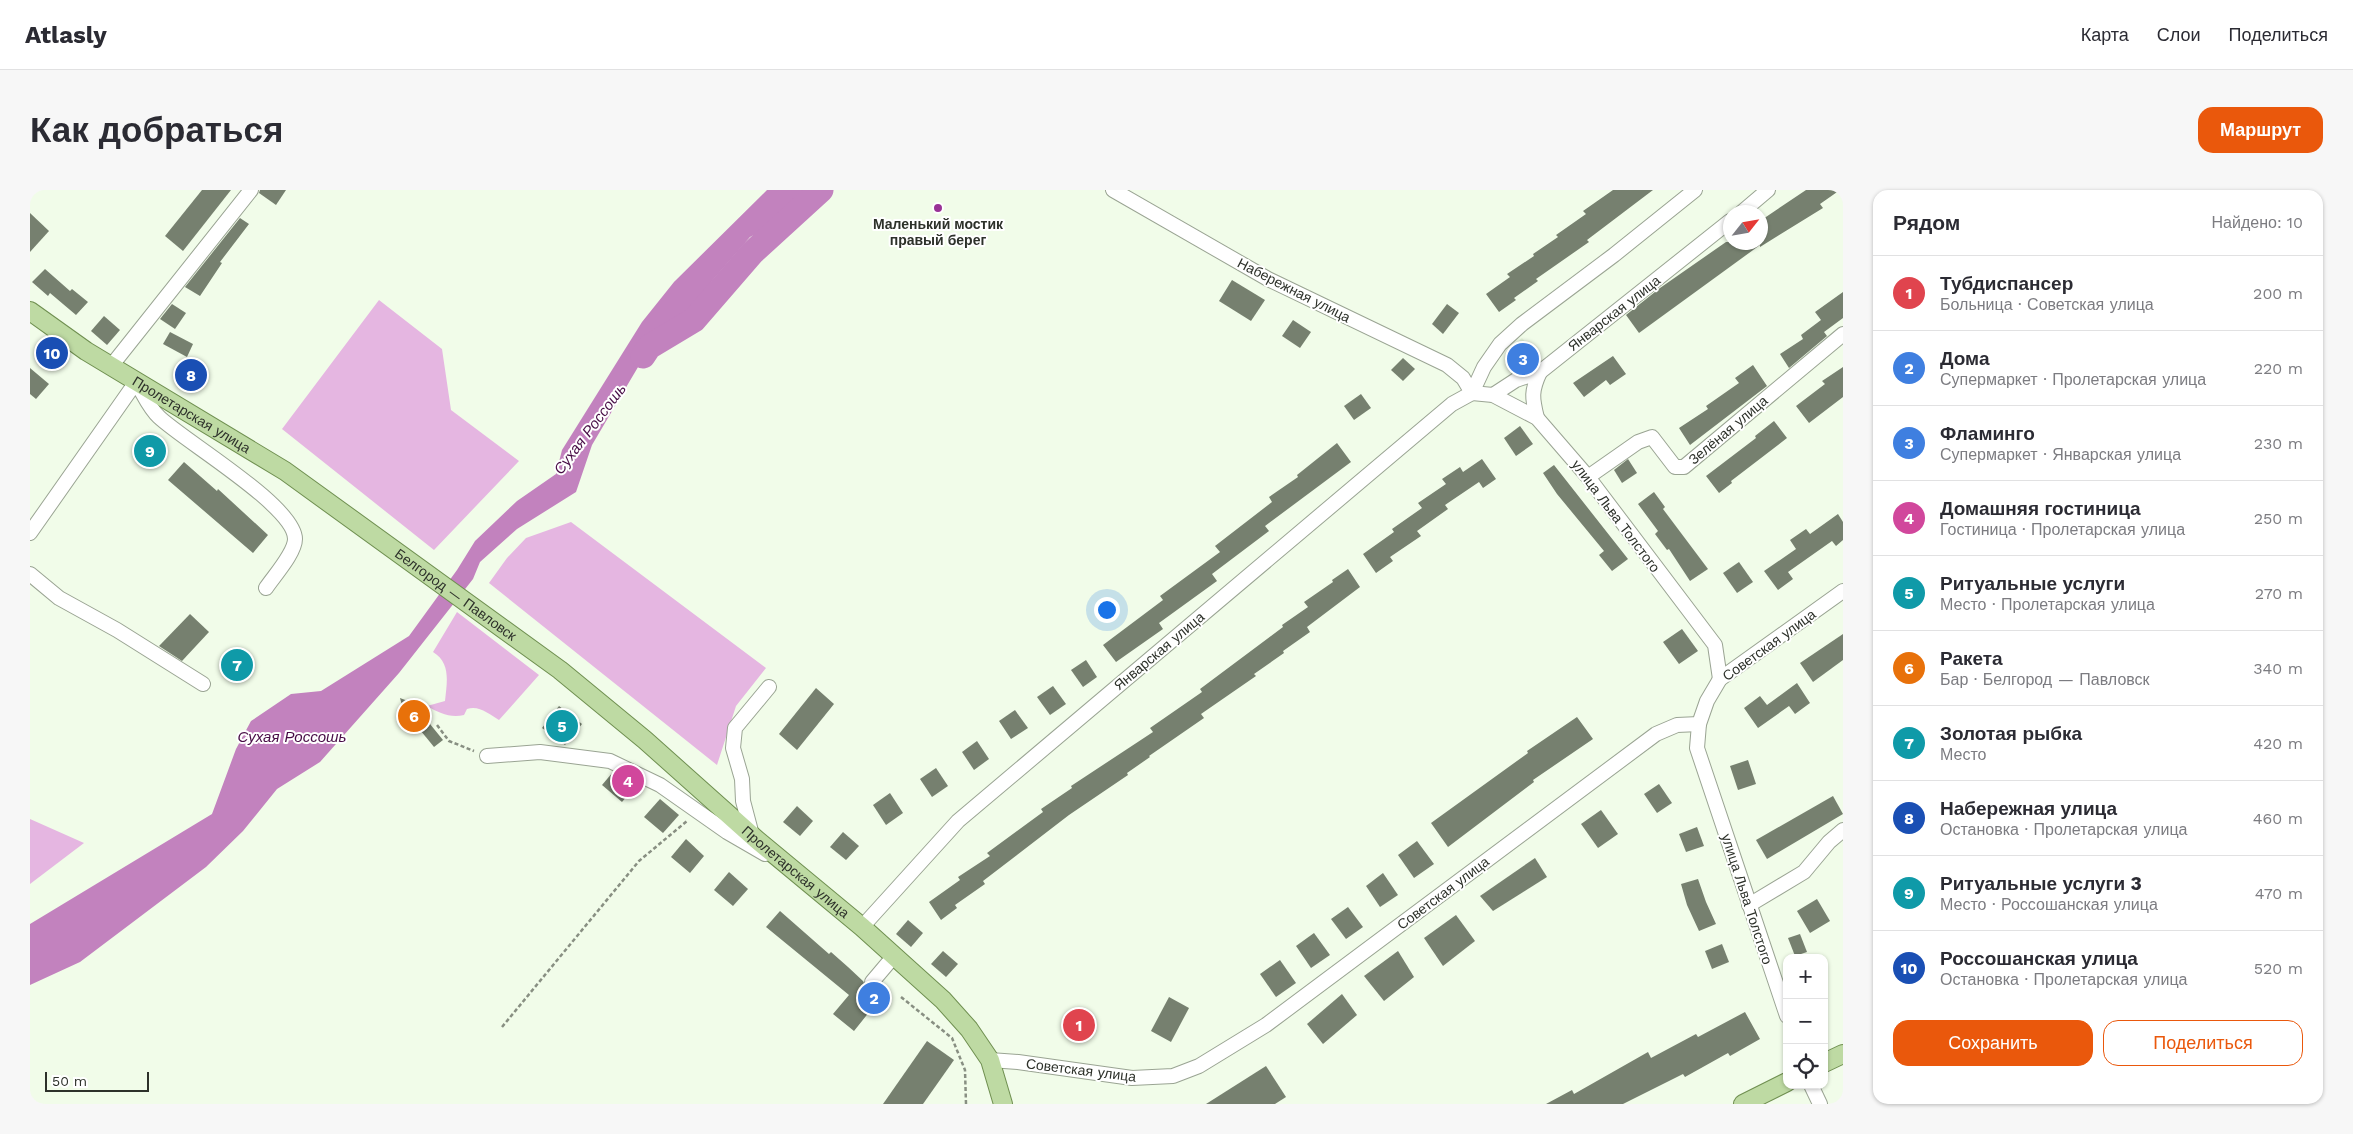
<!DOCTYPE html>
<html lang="ru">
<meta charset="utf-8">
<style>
body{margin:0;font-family:"Work Sans",sans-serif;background:#f7f7f7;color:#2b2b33}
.controls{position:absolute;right:15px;bottom:15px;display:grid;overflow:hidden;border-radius:10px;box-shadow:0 1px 4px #0004}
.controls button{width:45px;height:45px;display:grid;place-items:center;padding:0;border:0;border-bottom:1px solid #e1e1e2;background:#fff;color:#2b2b33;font:25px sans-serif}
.compass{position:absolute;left:1693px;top:15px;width:45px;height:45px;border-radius:50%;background:#fff;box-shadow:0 1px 4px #0004;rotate:59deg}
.scale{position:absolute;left:15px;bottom:12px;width:104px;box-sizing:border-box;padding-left:5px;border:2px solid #2d312a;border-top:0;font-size:14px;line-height:18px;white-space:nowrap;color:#2d312a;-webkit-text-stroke:4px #fff;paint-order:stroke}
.you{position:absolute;left:1076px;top:419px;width:18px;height:18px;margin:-12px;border:4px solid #fff;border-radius:50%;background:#1a73e8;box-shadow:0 0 0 8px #1a73e833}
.badge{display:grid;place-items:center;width:32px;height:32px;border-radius:50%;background:#ea580c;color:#fff;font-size:16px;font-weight:700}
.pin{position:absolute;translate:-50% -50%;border:2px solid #fff;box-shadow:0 1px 5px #0006}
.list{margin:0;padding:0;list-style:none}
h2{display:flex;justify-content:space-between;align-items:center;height:65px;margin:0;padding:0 20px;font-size:21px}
h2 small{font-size:16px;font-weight:400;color:#7c7c81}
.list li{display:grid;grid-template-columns:32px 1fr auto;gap:15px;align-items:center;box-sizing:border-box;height:75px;padding:0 20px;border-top:1px solid #e1e1e2}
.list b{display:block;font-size:19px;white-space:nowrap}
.list p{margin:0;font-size:16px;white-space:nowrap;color:#7c7c81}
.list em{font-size:16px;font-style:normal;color:#7c7c81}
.actions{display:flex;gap:10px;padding:15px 20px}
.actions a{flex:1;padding:11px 0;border:1px solid #ea580c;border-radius:15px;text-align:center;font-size:18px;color:#ea580c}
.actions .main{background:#ea580c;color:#fff}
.icon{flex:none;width:28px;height:28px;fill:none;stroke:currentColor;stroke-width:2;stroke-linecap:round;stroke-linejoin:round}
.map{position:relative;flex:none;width:1813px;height:914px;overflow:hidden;border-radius:15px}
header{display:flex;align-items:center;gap:30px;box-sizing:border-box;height:70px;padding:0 25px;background:#fff;border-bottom:1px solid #e1e1e2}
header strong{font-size:24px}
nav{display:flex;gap:28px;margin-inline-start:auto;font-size:18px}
.intro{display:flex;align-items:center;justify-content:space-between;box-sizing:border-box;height:120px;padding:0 30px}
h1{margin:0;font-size:35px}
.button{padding:12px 22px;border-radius:15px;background:#ea580c;color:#fff;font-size:18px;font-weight:700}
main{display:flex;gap:30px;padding:0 30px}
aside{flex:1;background:#fff;border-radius:15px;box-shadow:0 1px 4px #0004}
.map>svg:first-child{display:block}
.built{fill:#e4f3d9}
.green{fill:#e5b6e1}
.water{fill:#c282be}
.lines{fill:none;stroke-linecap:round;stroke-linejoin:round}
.river{stroke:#c282be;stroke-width:25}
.building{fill:#76806f}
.minor-casing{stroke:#9aa493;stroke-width:16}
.major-casing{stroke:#6f8f50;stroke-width:20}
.path{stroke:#888f82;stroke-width:2.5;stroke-dasharray:4 2.5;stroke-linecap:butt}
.minor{stroke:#fff;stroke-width:14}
.major{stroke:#bedaa3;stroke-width:18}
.poi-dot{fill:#993296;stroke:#fff;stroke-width:2}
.labels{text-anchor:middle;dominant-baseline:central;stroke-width:4;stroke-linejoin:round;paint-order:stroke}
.poi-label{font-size:14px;font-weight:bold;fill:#2d312a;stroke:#fff}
.street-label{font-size:14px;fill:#2d312a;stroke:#fff}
.water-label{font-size:15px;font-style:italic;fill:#470c45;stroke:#fff}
</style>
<header>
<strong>Atlasly</strong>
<nav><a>Карта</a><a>Слои</a><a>Поделиться</a></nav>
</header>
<div class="intro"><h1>Как добраться</h1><a class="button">Маршрут</a></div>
<main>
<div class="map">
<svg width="1813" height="914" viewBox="0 0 1813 914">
<rect width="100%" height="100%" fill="#f1fce9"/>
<!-- built -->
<polygon class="built" points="1492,148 1505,164 1491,176 1479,159"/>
<!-- green -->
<g class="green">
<polygon points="349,110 412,159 421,220 489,271 404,360 252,239"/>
<polygon points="541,332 736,478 706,516 687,575 459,393 477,368 496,348"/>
<path d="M427,422L509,485L469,530C459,524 449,515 437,519L434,525C420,528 409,523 397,516L415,511C417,492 421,473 403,462Z"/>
<polygon points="0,629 54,653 0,694"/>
</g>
<!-- water -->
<polygon class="water" points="737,0 802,0 756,29 720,47 681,92 674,118 664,130 640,145 611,172 562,255 546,302 487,339 450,372 443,389 369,483 290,572 247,599 213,641 176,677 50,772 0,795 0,734 182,624 206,559 221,531 261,504 291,501 379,446 427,380 445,351 487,311 526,284 532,260 612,132 644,92"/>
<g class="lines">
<!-- river -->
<polyline class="river" points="613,166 619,157 664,130 722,63 791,0"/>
</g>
<!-- building -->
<g class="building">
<polygon points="172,0 201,0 153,61 135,46"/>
<polygon points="230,0 256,0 246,15 229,3"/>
<polygon points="1583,0 1623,0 1557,50 1559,52 1506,89 1508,91 1484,108 1486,110 1469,122 1456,104 1480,87 1477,84 1504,66 1503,64 1528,47 1526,45 1556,24 1553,21"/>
<polygon points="1776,0 1810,0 1790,14 1793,18 1730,57 1730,55 1609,143 1596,125 1630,98 1696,52 1730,52 1730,31"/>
<polygon points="0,23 19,41 0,62"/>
<polygon points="210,28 219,34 190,72 192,73 170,106 155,97"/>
<polygon points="15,79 40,101 42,99 58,112 46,125 20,103 18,106 2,92"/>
<polygon points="1202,90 1235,110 1221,131 1189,111"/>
<polygon points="1813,102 1813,128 1794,142 1797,146 1759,178 1750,164 1773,149 1771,145 1791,130 1785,122"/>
<polygon points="142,114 156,123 145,139 130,129"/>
<polygon points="1417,114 1429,123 1413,144 1402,134"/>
<polygon points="74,126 90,140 77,155 61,141"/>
<polygon points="1263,130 1281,142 1270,158 1252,146"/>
<polygon points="140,142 163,154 157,167 133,154"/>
<polygon points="1583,166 1596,184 1580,195 1576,190 1554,207 1543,193"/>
<polygon points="1373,168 1385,179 1373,191 1361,180"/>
<polygon points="1723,175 1737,196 1660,255 1649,238 1678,219 1676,216 1709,193 1705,188"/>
<polygon points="1813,177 1813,207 1779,233 1766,216 1795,194 1792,191"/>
<polygon points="0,178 19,194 6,209 0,204"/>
<polygon points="1331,204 1341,218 1324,230 1314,216"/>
<polygon points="1744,231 1757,248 1701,291 1702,293 1689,303 1676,286 1726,248 1725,246"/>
<polygon points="1490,236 1503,254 1486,266 1474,248"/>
<polygon points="118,245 136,261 121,277 103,262"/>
<polygon points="1307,253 1321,272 1235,336 1239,341 1182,384 1187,391 1129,433 1133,439 1086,472 1073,455 1133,410 1130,406 1190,362 1185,356 1242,312 1239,307 1268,287 1267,285"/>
<polygon points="1452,269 1466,289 1453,298 1449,292 1415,315 1418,319 1387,341 1391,346 1360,367 1363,371 1346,383 1333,364 1364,342 1362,339 1392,318 1388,313 1416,294 1412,289 1430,277 1433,282"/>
<polygon points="1598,269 1607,283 1592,293 1584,280"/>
<polygon points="154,272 187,301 188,299 238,345 223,363 138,290"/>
<polygon points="1524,275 1598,369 1582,381 1569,365 1574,361 1527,304 1513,283"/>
<polygon points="1624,302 1635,317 1633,319 1678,379 1660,391 1639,359 1637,360 1625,344 1628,341 1608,314"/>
<polygon points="1808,324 1813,332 1813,350 1806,356 1802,351 1758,382 1763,389 1748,400 1734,381 1766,359 1760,350 1776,339 1780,344"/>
<polygon points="1709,372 1723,392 1707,403 1693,383"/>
<polygon points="1318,379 1330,397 1277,437 1280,442 1253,461 1254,463 1224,484 1226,486 1171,524 1174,528 1119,566 1120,567 1097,583 1098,585 1039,625 953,691 955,694 925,715 927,718 911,730 899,712 930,690 928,687 960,666 957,663 1013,622 1011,619 1042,598 1041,596 1123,542 1120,538 1172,502 1170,499 1253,437 1252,435 1278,417 1274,412 1303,392 1302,390"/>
<polygon points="160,424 179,442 152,471 129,456"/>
<polygon points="1652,439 1668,461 1649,474 1633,452"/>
<polygon points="1813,444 1813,470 1783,492 1770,473"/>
<polygon points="1056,470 1067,487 1053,497 1041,480"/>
<polygon points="1767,493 1780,513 1765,524 1759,516 1728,538 1714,518 1730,506 1737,515"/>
<polygon points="1023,496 1036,514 1020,525 1007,507"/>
<polygon points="786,498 804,514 767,560 749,544"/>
<polygon points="370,508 383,513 413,550 404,557 373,519"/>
<polygon points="529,516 552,534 535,555 512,538"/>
<polygon points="985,520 998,538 981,549 969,531"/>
<polygon points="1547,527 1563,549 1503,590 1504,592 1418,657 1401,633 1498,563 1497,561"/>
<polygon points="947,551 959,569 944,580 932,562"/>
<polygon points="1718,570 1726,594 1708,600 1700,576"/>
<polygon points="906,578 918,596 902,607 890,589"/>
<polygon points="583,582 607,594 592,612 572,595"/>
<polygon points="1629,594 1642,613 1627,623 1614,604"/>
<polygon points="860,603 873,623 856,635 843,615"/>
<polygon points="1803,606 1813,624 1737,669 1726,650"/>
<polygon points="630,609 649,625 633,643 614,627"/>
<polygon points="767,616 783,631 770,646 753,632"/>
<polygon points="1571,620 1588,644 1568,658 1551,634"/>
<polygon points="1667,637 1674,656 1656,662 1649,644"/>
<polygon points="813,642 829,656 816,670 800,657"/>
<polygon points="656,649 674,666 660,683 641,667"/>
<polygon points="1387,651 1404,674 1384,688 1368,665"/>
<polygon points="1505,668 1517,687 1463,721 1450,706"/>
<polygon points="699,682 718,699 703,716 684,700"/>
<polygon points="1353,683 1368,705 1350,717 1336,696"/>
<polygon points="1668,689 1676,712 1686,734 1669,741 1657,715 1651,694"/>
<polygon points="1787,709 1800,731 1780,743 1767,721"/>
<polygon points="1318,717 1333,737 1316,749 1301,729"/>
<polygon points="750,721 799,764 801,762 818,777 833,791 837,799 845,800 852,806 824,841 803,824 819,805 736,737"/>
<polygon points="1426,725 1445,751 1413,776 1394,748"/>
<polygon points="878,730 893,743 881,757 866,744"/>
<polygon points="1284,743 1300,765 1281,778 1266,756"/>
<polygon points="1770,744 1777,762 1765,766 1758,748"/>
<polygon points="1692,754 1699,772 1682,779 1675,761"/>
<polygon points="913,761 928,774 916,787 901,774"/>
<polygon points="1368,761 1384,787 1354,811 1334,786"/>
<polygon points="1250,770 1266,793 1246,807 1230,784"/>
<polygon points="1312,804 1327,825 1293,854 1277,834"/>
<polygon points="1139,807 1159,818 1141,852 1121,841"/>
<polygon points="1715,822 1730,849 1700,866 1698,863 1655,887 1653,884 1593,914 1516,914 1542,900 1544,904 1618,862 1621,868 1666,844 1668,847"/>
<polygon points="897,851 924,870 893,914 853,914"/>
<polygon points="1236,876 1256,907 1245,914 1176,914"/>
</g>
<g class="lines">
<defs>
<g id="minor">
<polyline points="1083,0 1238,89 1417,175 1433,188 1442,203"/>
<polyline points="1712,22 1738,0"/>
<polyline points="82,175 221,0"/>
<polyline points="1442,203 1463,205 1507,228 1558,287 1685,455 1690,489"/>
<polyline points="1442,203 1454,177 1470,154 1492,134 1584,65 1665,0"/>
<polyline points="1463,205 1486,190 1510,182 1700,31"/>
<path d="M1507,228C1502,208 1501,201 1510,182"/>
<polyline points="1558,287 1608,252 1622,247 1645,277 1654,277 1813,144"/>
<path d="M0,343L106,192C113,203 119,218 129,227C154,251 265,316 265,349C265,363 244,386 236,398"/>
<polyline points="0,384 29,408 87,440 173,494"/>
<polyline points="1669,534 1667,558 1757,826"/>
<polyline points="457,566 510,562 580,571 630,595 697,642 735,664"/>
<polyline points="722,645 713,611 712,589 703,558 705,538 739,497"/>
<polyline points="1719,715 1774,682 1799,652 1813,640"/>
<polyline points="832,737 928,631 1422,214 1442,203"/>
<polyline points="842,792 864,766"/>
<polyline points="960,870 988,872 1102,888 1143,886 1169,876 1236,835 1626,544 1647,535 1669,534 1677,511 1690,489 1813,401"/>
<polyline points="1781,895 1790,914"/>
</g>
<g id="major">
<path id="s1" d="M0,121L56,161L255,281L530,480L615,550L727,650L832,737L913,810L939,839L960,870L973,914"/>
<polyline points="1794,873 1813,864"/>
<polyline points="1713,914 1757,892"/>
</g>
</defs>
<!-- minor casing -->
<use href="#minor" class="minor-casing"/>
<!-- major casing -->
<use href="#major" class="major-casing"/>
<!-- path -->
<g class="path">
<polyline points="407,535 419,551 444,561"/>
<polyline points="871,807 922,848 935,880 936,914"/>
<polyline points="472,837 609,671 657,631"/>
</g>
<!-- minor -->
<use href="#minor" class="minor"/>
<!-- major -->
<use href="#major" class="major"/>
</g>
<!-- markers -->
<circle class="poi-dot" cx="908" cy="18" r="5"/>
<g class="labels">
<!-- poi labels -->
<g class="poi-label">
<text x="908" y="34">Маленький мостик<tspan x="908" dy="16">правый берег</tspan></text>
</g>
<!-- street labels -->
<g class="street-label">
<text transform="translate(1264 100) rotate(27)">Набережная улица</text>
<text transform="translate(1584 123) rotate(-38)">Январская улица</text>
<text stroke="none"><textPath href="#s1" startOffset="192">Пролетарская улица</textPath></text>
<text transform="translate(1698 240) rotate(-40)">Зелёная улица</text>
<text transform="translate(1586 326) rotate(53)">улица Льва Толстого</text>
<text stroke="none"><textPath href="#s1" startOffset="512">Белгород — Павловск</textPath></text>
<text transform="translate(1739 455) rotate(-36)">Советская улица</text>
<text transform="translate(1129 461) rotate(-40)">Январская улица</text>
<text stroke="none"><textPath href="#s1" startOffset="951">Пролетарская улица</textPath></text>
<text transform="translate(1413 703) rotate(-37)">Советская улица</text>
<text transform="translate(1717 709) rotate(72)">улица Льва Толстого</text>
<text transform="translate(1051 880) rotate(7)">Советская улица</text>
</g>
<!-- water labels -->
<g class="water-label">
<text transform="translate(560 239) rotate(-53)">Сухая Россошь</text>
<text x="262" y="547">Сухая Россошь</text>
</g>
</g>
</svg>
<div class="controls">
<button>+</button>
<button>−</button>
<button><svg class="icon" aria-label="locate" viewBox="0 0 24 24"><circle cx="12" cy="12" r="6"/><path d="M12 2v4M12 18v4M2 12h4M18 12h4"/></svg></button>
</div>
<svg class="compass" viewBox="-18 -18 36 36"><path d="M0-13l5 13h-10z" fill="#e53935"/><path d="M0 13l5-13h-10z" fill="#7c7c81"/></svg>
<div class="scale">50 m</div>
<div class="you"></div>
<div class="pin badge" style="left:1049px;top:835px;background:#e0444e">1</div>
<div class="pin badge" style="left:844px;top:808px;background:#3f7fe0">2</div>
<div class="pin badge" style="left:1493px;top:169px;background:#3f7fe0">3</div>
<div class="pin badge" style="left:598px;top:591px;background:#d1479c">4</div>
<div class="pin badge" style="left:532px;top:536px;background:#0f9aa8">5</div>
<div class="pin badge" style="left:384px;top:526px;background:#e8710a">6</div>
<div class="pin badge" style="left:207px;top:475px;background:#0f9aa8">7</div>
<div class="pin badge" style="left:161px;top:185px;background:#1a4fb4">8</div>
<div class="pin badge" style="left:120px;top:261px;background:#0f9aa8">9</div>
<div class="pin badge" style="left:22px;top:163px;background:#1a4fb4">10</div>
</div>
<aside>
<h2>Рядом<small>Найдено: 10</small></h2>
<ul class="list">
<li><span class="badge" style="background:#e0444e">1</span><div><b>Тубдиспансер</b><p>Больница · Советская улица</p></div><em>200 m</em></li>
<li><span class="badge" style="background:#3f7fe0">2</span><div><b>Дома</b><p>Супермаркет · Пролетарская улица</p></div><em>220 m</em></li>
<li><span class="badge" style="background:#3f7fe0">3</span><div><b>Фламинго</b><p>Супермаркет · Январская улица</p></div><em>230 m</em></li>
<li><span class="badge" style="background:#d1479c">4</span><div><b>Домашняя гостиница</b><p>Гостиница · Пролетарская улица</p></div><em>250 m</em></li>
<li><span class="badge" style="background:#0f9aa8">5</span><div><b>Ритуальные услуги</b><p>Место · Пролетарская улица</p></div><em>270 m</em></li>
<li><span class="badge" style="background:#e8710a">6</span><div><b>Ракета</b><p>Бар · Белгород — Павловск</p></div><em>340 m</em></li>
<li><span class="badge" style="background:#0f9aa8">7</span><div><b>Золотая рыбка</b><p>Место</p></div><em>420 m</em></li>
<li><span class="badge" style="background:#1a4fb4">8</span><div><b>Набережная улица</b><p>Остановка · Пролетарская улица</p></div><em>460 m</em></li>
<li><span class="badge" style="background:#0f9aa8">9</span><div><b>Ритуальные услуги 3</b><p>Место · Россошанская улица</p></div><em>470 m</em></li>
<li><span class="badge" style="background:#1a4fb4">10</span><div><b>Россошанская улица</b><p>Остановка · Пролетарская улица</p></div><em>520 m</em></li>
</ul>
<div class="actions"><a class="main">Сохранить</a><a>Поделиться</a></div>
</aside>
</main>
